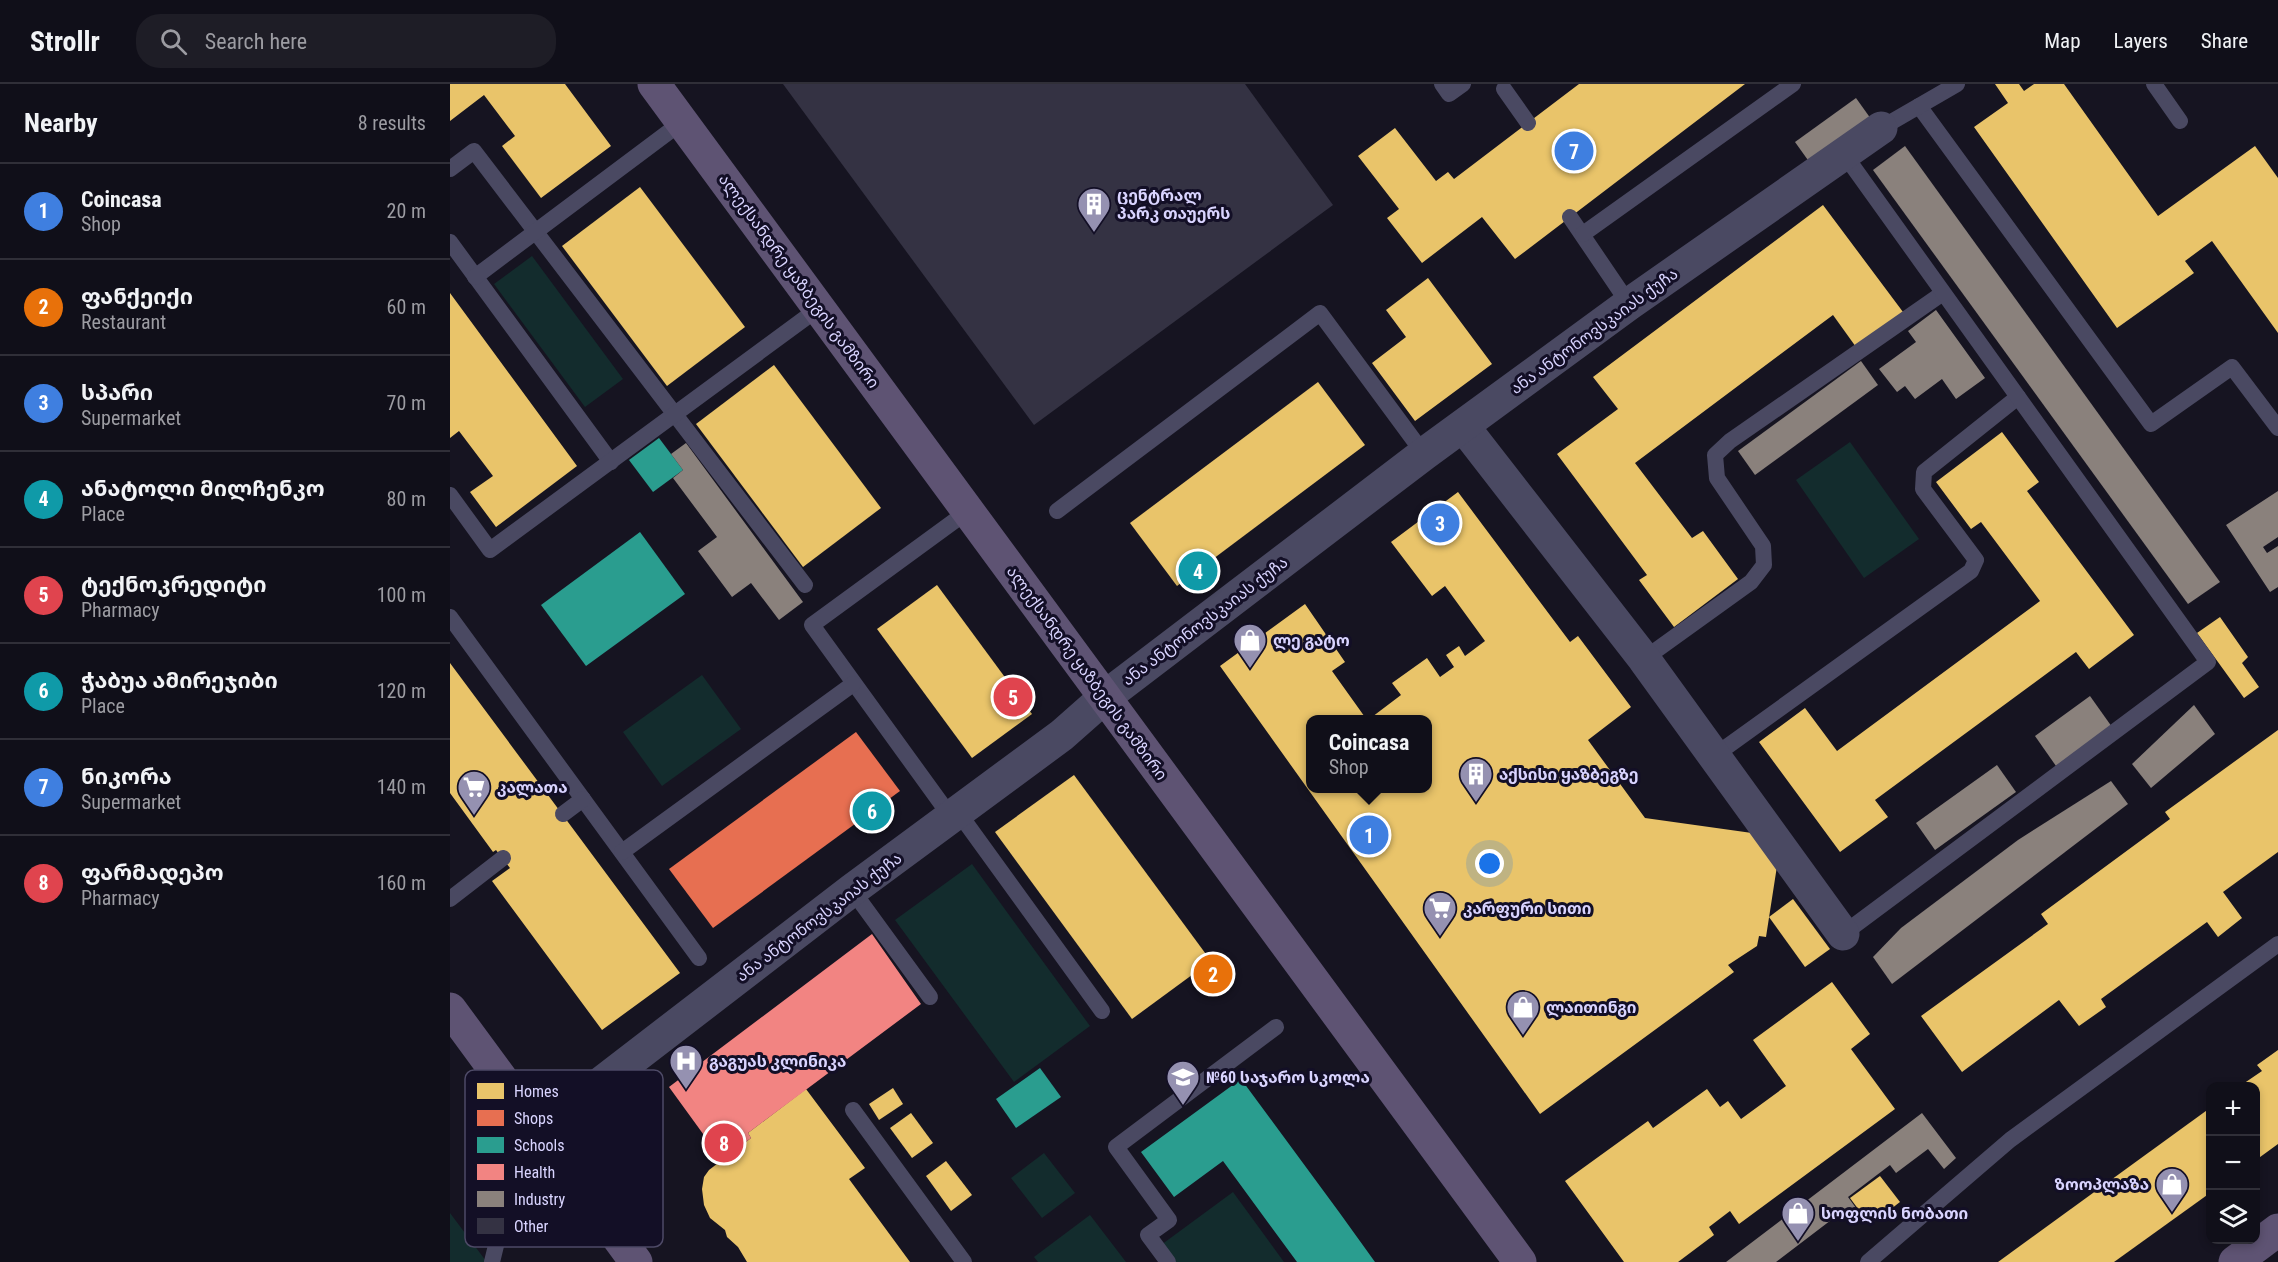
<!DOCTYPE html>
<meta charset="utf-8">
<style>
body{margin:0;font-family:"Roboto Condensed","Noto Sans Georgian",sans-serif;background:#1e1d26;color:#f1f3f6}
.controls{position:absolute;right:18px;bottom:18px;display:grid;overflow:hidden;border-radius:12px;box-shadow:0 3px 9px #0003}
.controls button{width:54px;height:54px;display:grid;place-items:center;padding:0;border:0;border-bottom:2px solid #302f38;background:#100f19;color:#f1f3f6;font:30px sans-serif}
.you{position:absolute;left:1040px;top:780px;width:21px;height:21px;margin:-15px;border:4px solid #fff;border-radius:50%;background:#1a73e8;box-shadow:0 0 0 9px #1a73e833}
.badge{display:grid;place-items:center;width:39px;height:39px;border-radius:50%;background:#1a73e8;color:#fff;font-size:20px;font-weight:700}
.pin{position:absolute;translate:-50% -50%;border:3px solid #fff;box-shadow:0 2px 6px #0006}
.popup{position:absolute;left:856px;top:631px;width:126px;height:78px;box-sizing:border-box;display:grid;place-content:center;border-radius:12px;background:#100f19;filter:drop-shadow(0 2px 4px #0005);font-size:20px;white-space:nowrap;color:#9c9ca2}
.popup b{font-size:22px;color:#f1f3f6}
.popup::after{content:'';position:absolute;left:50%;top:100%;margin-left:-12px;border:12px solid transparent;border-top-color:#100f19}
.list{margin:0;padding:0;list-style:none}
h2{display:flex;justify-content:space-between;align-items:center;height:78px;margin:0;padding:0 24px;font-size:26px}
h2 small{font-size:20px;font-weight:400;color:#9c9ca2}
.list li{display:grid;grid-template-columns:39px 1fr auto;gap:18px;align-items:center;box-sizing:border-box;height:96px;padding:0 24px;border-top:2px solid #302f38}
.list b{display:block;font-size:22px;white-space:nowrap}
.list p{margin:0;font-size:20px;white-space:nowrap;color:#9c9ca2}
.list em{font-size:20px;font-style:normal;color:#9c9ca2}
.icon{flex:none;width:33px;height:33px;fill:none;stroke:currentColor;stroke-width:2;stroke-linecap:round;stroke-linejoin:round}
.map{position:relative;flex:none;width:1828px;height:1178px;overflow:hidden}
header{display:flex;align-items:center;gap:36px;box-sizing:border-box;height:84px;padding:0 30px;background:#100f19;border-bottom:2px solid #302f38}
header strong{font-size:28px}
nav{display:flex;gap:33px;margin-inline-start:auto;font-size:21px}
.search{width:420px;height:54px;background:#1e1d26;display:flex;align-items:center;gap:15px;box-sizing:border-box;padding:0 21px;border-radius:24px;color:#9c9ca2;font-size:22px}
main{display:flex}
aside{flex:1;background:#100f19}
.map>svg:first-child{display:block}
.green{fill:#132c2d}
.homes{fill:#e9c46a}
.shops{fill:#e76f51}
.schools{fill:#2a9d8f}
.health{fill:#f28482}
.industry{fill:#8a817c}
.building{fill:#343243}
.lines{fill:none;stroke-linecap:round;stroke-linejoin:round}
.lane{stroke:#4a4962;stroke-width:16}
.street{stroke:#4a4962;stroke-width:33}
.primary{stroke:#5e5373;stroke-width:33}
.labels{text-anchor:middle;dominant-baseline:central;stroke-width:6;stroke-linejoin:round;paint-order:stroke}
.poi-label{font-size:16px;font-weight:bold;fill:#d9d4ff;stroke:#130f26;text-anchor:start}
.street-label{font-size:16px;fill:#d9d4ff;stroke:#130f26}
.key{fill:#130f26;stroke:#4e4a67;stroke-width:1.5}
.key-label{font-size:16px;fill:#d9d4ff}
</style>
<header>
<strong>Strollr</strong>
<div class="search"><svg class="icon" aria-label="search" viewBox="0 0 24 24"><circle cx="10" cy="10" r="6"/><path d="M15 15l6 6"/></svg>Search here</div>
<nav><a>Map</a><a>Layers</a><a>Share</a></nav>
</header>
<main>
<aside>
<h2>Nearby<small>8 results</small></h2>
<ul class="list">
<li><span class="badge" style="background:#3f7fe0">1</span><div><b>Coincasa</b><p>Shop</p></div><em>20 m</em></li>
<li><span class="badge" style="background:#e8710a">2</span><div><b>ფანქეიქი</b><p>Restaurant</p></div><em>60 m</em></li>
<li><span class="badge" style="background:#3f7fe0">3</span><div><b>სპარი</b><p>Supermarket</p></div><em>70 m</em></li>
<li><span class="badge" style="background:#0f9aa8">4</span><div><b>ანატოლი მილჩენკო</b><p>Place</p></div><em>80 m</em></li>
<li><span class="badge" style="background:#e0444e">5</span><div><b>ტექნოკრედიტი</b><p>Pharmacy</p></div><em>100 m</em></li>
<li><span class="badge" style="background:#0f9aa8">6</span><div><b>ჭაბუა ამირეჯიბი</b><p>Place</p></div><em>120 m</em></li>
<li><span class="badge" style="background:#3f7fe0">7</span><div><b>ნიკორა</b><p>Supermarket</p></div><em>140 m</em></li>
<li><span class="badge" style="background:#e0444e">8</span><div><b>ფარმადეპო</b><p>Pharmacy</p></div><em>160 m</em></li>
</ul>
</aside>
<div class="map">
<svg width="1828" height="1178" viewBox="0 0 1828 1178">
<rect width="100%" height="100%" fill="#161421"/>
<!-- green -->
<g class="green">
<polygon points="82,172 173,295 135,323 44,200"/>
<polygon points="1400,358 1469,455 1414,494 1346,396"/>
<polygon points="252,591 291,645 212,702 173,648"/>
<polygon points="522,780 640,942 564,998 445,836"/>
<polygon points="594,1069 625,1109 592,1134 561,1094"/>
<polygon points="783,1108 834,1178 723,1178 711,1161"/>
<polygon points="0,1129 36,1177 35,1178 0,1178"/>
<polygon points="640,1131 676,1178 588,1178 584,1173"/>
</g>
<!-- homes -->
<g class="homes">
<polygon points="0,0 115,0 161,62 91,114 52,62 65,52 34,11 0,37"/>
<polygon points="1129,0 1295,0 1065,175 1032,133 972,179 937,134 949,125 908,72 945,44 986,97 998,88 1004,95"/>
<polygon points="1545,0 1569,0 1574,7 1584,0 1614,0 1708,132 1805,62 1828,94 1828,249 1762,157 1735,177 1744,189 1667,244 1524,43 1558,19"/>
<polygon points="190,103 295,243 217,302 112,162"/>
<polygon points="1373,121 1453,228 1406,263 1383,231 1185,379 1242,454 1253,447 1288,495 1224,543 1189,496 1197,491 1107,370 1168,325 1143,293"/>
<polygon points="978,194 1042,280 965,337 922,279 956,253 936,226"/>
<polygon points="0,209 127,382 46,443 20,408 43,392 9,347 0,354"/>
<polygon points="324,281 431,424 353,483 246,340"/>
<polygon points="868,298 915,361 727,502 680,439"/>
<polygon points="1552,348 1589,398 1577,407 1684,551 1639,585 1626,568 1425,716 1438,733 1390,768 1309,658 1355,624 1387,667 1590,517 1531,438 1521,445 1486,398"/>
<polygon points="1008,408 1120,558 1128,552 1181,623 1138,656 1195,734 1302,749 1327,782 1316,853 1309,852 1307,862 1278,881 1284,888 1090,1030 770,582 855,520 895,578 882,587 917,636 860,636 860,704 978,704 978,636 918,636 951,611 942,599 977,574 990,593 1004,583 996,571 1009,562 1015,572 1035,557 995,502 982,512 941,458"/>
<polygon points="487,501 582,630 522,674 427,545"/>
<polygon points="1770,533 1798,573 1792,579 1809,603 1794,614 1747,549"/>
<polygon points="0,579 230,889 152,946 42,797 60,784 46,766 43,768 0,709"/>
<polygon points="1828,646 1828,768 1773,808 1792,834 1768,853 1757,838 1651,915 1656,923 1629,942 1609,916 1512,988 1471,932 1598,840 1591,830 1720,735 1715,728"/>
<polygon points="624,691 761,877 682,935 545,748"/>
<polygon points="1343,815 1380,865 1355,883 1319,833"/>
<polygon points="1382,898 1420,950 1401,965 1445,1025 1289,1140 1280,1127 1259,1143 1264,1151 1228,1178 1174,1178 1115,1097 1198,1037 1203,1044 1257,1005 1270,1023 1278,1017 1291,1035 1336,1002 1303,956"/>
<polygon points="1828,966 1828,1060 1806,1076 1806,1002 1790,1002 1812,987 1807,981"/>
<polygon points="443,1004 453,1020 429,1036 419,1020"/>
<polygon points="356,1005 415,1084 399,1095 460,1178 297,1178 288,1163 277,1153 275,1146 260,1134 254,1121 252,1105 254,1093 259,1086 301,1054 298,1049"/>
<polygon points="1760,1024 1760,1109 1664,1178 1548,1178"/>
<polygon points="461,1029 483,1059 462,1074 440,1044"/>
<polygon points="496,1077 522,1111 501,1127 476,1092"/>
<polygon points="1430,1092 1450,1118 1420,1141 1400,1114"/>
</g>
<!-- shops -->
<g class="shops">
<polygon points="406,648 450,707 263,844 219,785"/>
<polygon points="761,877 775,895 762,905 748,886"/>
</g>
<!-- schools -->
<g class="schools">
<polygon points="209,354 233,386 203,408 179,376"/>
<polygon points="190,448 235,510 136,582 91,521"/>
<polygon points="590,984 611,1013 566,1044 546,1015"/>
<polygon points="791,995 889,1128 925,1178 847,1178 773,1077 724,1113 691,1068"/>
</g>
<!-- health -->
<polygon class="health" points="422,850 471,920 298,1049 301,1054 272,1076 219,1003"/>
<!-- industry -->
<g class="industry">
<polygon points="1406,14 1426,42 1365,86 1345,58"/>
<polygon points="1455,62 1770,498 1738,520 1423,86"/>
<polygon points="1486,226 1535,294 1506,315 1492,295 1465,315 1455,302 1447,308 1429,285 1466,258 1458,247"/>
<polygon points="1411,277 1428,301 1305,391 1288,367"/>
<polygon points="236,359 353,518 329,536 301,499 282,513 248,467 267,453 223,394 233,386 221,370"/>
<polygon points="1828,407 1828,453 1813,463 1817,469 1828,462 1828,503 1820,508 1776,441"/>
<polygon points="1640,612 1662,643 1606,682 1585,652"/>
<polygon points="1744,621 1765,650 1701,704 1682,680"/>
<polygon points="1547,681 1566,708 1485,766 1466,739"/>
<polygon points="1661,697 1678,720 1442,900 1423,873 1451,844 1568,756"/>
<polygon points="1472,1029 1506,1074 1494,1085 1478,1065 1446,1089 1440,1081 1398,1113 1406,1124 1393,1134 1389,1130 1326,1178 1276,1178"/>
</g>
<!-- building -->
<polygon class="building" points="333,0 795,0 883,121 584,341"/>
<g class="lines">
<!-- lane -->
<g class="lane">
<polyline points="992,0 999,10 1013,0"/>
<polyline points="1704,0 1730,37"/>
<polyline points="1054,5 1078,39"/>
<polyline points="1469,22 1701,340 1782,283 1828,344"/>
<polyline points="1431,44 1507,0"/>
<polyline points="0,85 24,67 355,501"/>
<polyline points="1120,133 1179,220"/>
<polyline points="1133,150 1343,0"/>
<polyline points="0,158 161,378"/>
<polyline points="25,193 232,38"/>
<polyline points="0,411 40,466 369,224"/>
<polyline points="607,427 870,229 974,370"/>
<polyline points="0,533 249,874"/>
<polyline points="1194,575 1301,498 1314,481 1313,462 1267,394 1265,371 1280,357 1493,209"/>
<polyline points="1264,672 1521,487 1526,476 1473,405 1474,388 1568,313"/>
<polyline points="508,728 652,927"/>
<polyline points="113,730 133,715"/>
<polyline points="501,733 362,541 518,427"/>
<polyline points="172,768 403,600"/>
<polyline points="402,806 480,913"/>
<polyline points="0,815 53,774"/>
<polyline points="1393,850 1758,578 1394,70"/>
<polyline points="403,1026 514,1178"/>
<polyline points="42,1178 53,1133 117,1084"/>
<polyline points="718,1178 698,1151 719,1136 666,1063 826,943"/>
<polyline points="1418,1178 1560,1056 1828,860"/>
</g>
<!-- street -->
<g class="street">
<polyline points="1013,342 1194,575 1393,850"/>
<polyline points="90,1046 402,806 612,651 655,613 974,370 1179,220 1431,44"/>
</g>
<!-- primary -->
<g class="primary">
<polyline points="204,0 1070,1178"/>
<polyline points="0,925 186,1178"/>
<polyline points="1785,1178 1828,1146"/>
</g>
</g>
<!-- icons -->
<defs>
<symbol id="building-pin" viewBox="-11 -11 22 30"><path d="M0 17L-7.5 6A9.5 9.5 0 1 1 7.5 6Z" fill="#9591b1" stroke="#130f26"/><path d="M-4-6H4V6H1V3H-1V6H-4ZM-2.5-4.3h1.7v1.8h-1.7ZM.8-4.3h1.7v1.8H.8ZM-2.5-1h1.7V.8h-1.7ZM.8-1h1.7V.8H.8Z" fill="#fff"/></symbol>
<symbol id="shop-pin" viewBox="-11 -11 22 30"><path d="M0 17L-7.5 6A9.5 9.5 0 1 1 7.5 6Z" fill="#9591b1" stroke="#130f26"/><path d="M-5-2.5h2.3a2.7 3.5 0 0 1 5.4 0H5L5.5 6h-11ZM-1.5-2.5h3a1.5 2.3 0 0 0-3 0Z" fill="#fff"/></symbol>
<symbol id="supermarket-pin" viewBox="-11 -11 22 30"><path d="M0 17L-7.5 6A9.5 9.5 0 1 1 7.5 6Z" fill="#9591b1" stroke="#130f26"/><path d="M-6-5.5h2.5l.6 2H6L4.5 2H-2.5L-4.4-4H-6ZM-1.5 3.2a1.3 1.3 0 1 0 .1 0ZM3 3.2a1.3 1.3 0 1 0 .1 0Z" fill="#fff"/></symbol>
<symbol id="hospital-pin" viewBox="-11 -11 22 30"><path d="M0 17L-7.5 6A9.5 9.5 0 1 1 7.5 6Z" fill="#9591b1" stroke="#130f26"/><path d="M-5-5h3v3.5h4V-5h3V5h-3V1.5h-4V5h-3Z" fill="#fff"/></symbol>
<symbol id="school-pin" viewBox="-11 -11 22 30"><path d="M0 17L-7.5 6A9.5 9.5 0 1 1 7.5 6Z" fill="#9591b1" stroke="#130f26"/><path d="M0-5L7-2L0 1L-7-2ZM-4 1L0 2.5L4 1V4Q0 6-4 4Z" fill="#fff"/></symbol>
</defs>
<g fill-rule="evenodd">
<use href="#building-pin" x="625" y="101" width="38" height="52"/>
<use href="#shop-pin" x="781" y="537" width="38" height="52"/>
<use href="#building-pin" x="1007" y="671" width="38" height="52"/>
<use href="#supermarket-pin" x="5" y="684" width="38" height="52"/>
<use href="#supermarket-pin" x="971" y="805" width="38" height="52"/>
<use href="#shop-pin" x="1054" y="904" width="38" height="52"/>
<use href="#hospital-pin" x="217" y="958" width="38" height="52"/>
<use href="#school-pin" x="714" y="974" width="38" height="52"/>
<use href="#shop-pin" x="1703" y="1081" width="38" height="52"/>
<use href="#shop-pin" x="1329" y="1110" width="38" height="52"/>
</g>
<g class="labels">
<!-- poi labels -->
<g class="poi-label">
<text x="667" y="111">ცენტრალ<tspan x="667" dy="18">პარკ თაუერს</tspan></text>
<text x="823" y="556">ლე გატო</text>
<text x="1049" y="690">აქსისი ყაზბეგზე</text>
<text x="47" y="703">კალათა</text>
<text x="1013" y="824">კარფური სითი</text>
<text x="1096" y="923">ლაითინგი</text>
<text x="259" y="977">გაგუას კლინიკა</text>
<text x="756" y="993">№60 საჯარო სკოლა</text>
<text x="1699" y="1100" text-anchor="end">ზოოპლაზა</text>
<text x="1371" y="1129">სოფლის ნობათი</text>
</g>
<!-- street labels -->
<g class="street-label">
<text transform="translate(349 197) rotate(54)">ალექსანდრე ყაზბეგის გამზირი</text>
<text transform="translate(1144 247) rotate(-36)">ანა ანტონოვსკაიას ქუჩა</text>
<text transform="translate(755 537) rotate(-37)">ანა ანტონოვსკაიას ქუჩა</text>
<text transform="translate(637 589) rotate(54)">ალექსანდრე ყაზბეგის გამზირი</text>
<text transform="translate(369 833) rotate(-37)">ანა ანტონოვსკაიას ქუჩა</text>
</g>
</g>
<!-- legend -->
<rect x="15" y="986" width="198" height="177" rx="9" class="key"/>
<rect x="27" y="999" width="27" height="16" fill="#e9c46a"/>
<rect x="27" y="1026" width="27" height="16" fill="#e76f51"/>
<rect x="27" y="1053" width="27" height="16" fill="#2a9d8f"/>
<rect x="27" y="1080" width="27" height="16" fill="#f28482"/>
<rect x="27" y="1107" width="27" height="16" fill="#8a817c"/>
<rect x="27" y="1134" width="27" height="16" fill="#343243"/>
<g class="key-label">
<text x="64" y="1013">Homes</text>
<text x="64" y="1040">Shops</text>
<text x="64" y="1067">Schools</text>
<text x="64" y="1094">Health</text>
<text x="64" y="1121">Industry</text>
<text x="64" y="1148">Other</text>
</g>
</svg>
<div class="controls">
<button>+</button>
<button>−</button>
<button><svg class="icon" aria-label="layers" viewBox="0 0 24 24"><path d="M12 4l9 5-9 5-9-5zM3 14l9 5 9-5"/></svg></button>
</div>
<div class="you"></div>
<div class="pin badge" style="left:919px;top:751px;background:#3f7fe0">1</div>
<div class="popup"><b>Coincasa</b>Shop</div>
<div class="pin badge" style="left:763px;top:890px;background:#e8710a">2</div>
<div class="pin badge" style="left:990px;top:439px;background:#3f7fe0">3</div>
<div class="pin badge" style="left:748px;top:487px;background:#0f9aa8">4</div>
<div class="pin badge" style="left:563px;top:613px;background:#e0444e">5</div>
<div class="pin badge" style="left:422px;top:727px;background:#0f9aa8">6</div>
<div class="pin badge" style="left:1124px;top:67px;background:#3f7fe0">7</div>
<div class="pin badge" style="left:274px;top:1059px;background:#e0444e">8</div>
</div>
</main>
